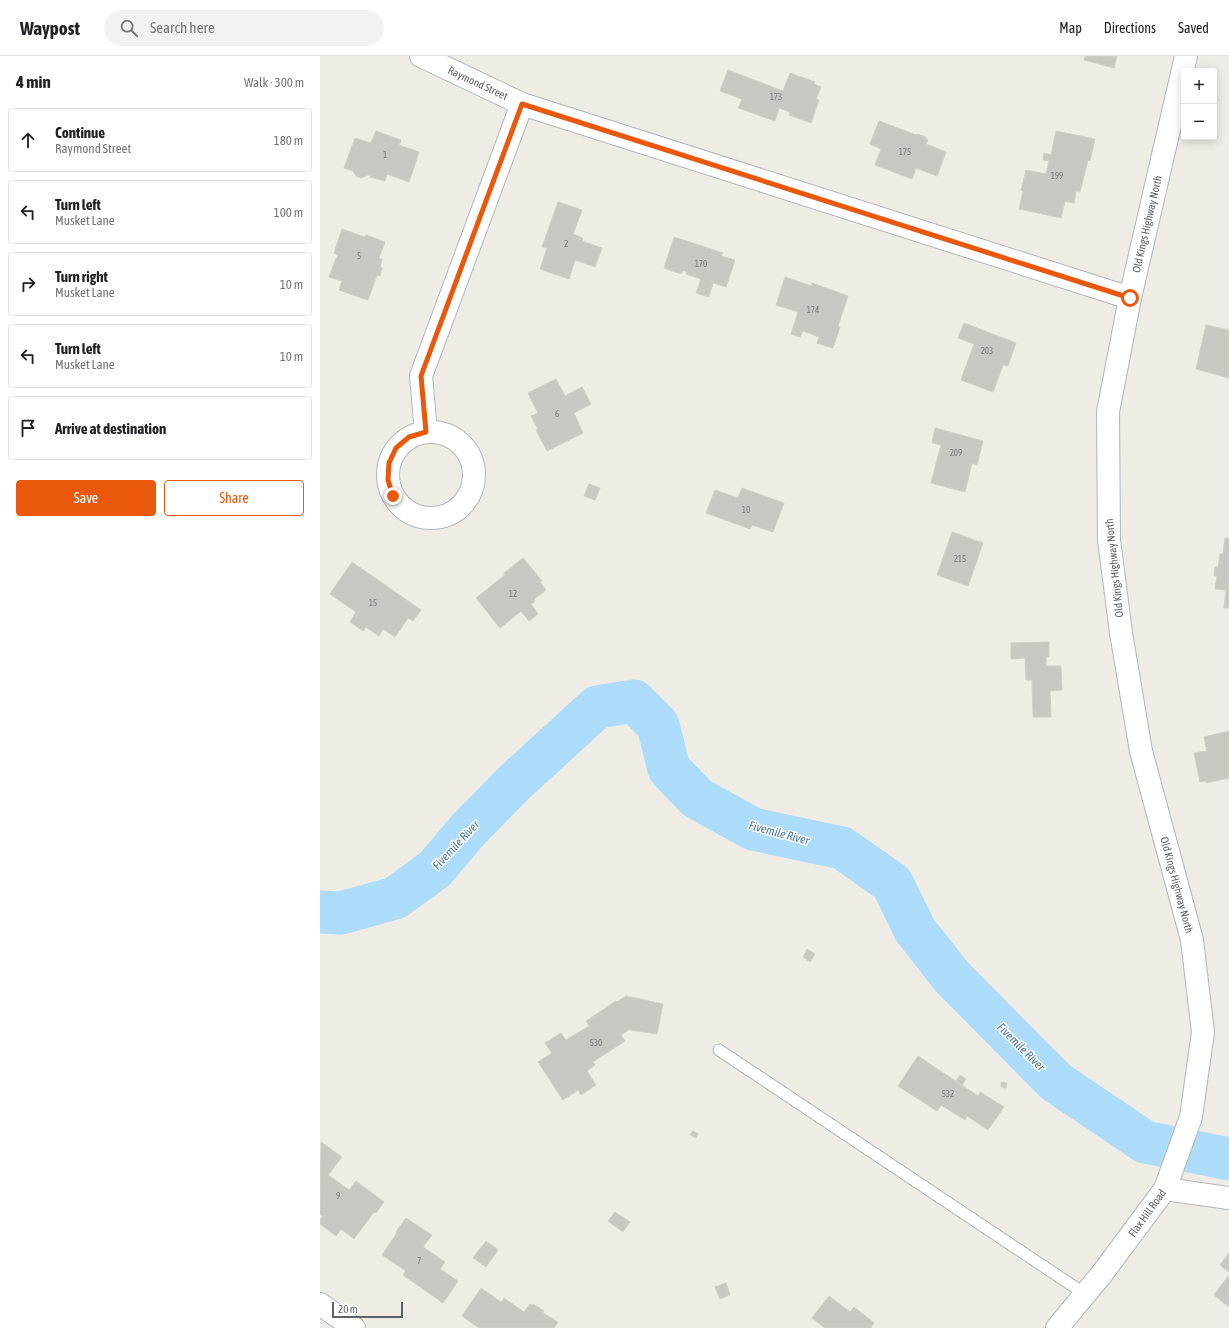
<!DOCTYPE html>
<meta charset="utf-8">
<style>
body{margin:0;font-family:"Asap Condensed",sans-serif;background:#f2f2f2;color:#202124}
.controls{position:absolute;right:12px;top:12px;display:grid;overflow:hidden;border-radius:4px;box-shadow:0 2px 10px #0003}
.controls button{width:36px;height:36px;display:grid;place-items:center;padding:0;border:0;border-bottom:1px solid #e0e0e0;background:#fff;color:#202124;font:20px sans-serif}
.scale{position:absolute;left:12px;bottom:10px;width:71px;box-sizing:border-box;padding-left:4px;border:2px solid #5e6165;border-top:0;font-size:11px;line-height:14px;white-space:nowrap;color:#5e6165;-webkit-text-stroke:3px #fff;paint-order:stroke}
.stop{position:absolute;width:12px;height:12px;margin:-9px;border:3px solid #ea580c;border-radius:50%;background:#fff}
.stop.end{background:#ea580c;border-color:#fff;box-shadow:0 1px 4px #0008}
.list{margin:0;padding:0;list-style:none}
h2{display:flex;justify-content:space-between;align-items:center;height:52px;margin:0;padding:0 16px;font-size:17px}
h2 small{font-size:13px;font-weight:400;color:#757577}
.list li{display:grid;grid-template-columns:26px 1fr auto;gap:12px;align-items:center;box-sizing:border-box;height:64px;margin:0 8px 8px;padding:0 8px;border:1px solid #e0e0e0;border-radius:4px}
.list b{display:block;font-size:15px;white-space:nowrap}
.list p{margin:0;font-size:13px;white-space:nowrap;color:#757577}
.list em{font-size:13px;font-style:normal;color:#757577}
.actions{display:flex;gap:8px;padding:12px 16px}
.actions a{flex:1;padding:9px 0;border:1px solid #ea580c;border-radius:4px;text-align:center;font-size:14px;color:#ea580c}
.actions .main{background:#ea580c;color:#fff}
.icon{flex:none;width:22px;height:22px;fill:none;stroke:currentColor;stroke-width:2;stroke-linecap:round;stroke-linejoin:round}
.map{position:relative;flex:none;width:909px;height:1272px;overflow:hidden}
header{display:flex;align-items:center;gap:24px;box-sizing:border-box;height:56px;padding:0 20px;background:#fff;border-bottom:1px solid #e0e0e0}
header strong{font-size:19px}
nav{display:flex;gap:22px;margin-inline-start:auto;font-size:14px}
.search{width:280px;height:36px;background:#f2f2f2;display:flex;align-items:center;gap:10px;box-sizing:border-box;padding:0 14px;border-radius:22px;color:#757577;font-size:15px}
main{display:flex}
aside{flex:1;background:#fff}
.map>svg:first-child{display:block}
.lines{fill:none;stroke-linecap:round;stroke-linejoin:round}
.river{stroke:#acdcf9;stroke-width:43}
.building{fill:#cac7c2;stroke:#d3cec5}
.lane-casing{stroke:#b3b6ba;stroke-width:13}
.street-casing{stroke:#b3b6ba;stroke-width:24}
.secondary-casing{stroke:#b2b5b9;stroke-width:24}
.lane{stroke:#fff;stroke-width:11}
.street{stroke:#fff;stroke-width:22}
.secondary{stroke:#fff;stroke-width:22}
.route{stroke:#ea580c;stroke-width:5}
.labels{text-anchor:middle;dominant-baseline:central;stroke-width:3;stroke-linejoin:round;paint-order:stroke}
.number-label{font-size:9px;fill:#797a7c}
.street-label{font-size:11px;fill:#5e6165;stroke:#fff}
.water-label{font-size:12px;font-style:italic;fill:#4779a2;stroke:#fff}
</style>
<header>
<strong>Waypost</strong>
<div class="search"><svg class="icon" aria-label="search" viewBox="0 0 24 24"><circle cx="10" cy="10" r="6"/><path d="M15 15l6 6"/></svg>Search here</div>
<nav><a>Map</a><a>Directions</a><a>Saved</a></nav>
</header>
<main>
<aside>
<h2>4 min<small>Walk · 300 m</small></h2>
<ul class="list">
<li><svg class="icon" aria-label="ahead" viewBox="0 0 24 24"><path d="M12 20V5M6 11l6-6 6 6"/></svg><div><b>Continue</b><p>Raymond Street</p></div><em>180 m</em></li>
<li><svg class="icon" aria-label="left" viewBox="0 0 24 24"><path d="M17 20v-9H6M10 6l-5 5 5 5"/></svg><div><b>Turn left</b><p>Musket Lane</p></div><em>100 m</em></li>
<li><svg class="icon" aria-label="right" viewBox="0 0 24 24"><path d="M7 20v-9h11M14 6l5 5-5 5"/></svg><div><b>Turn right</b><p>Musket Lane</p></div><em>10 m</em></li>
<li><svg class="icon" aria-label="left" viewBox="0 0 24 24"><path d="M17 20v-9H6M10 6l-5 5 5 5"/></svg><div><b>Turn left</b><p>Musket Lane</p></div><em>10 m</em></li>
<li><svg class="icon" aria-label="arrive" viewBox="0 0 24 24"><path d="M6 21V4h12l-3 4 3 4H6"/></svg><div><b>Arrive at destination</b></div></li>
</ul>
<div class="actions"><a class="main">Save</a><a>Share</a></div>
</aside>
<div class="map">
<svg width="909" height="1272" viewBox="0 0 909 1272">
<rect width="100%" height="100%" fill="#efece6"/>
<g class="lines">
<!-- river -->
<polyline class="river" points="0,856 21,857 75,842 115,813 147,775 193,728 277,651 314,645 338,669 349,713 377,742 433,773 522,792 572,827 595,874 632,921 736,1026 825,1086 909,1103"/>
</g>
<!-- building -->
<g class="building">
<polygon points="765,0 797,0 794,12 764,4"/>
<polygon points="408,14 463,35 470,17 495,26 494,28 501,31 496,43 499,44 491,67 469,59 470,56 459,52 455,65 418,52 422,43 400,35"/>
<polygon points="559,65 596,79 597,78 606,81 606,83 608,84 606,88 626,96 617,120 596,112 592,123 555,109 561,93 550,88"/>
<polygon points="56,75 81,84 79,89 99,96 89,126 67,118 65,125 50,121 51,120 48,119 41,122 36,120 33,115 24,112 35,82 51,87"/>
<polygon points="736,75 775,83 770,105 768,104 760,136 756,135 754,147 745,145 741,162 699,153 703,135 701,134 706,114 726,118 729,105 723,104 724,97 731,99"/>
<polygon points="238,146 262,154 253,178 263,182 262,185 282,192 275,211 255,204 249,223 220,213 227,192 222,191"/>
<polygon points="22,173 45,181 46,179 65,186 59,202 62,203 60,211 62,212 60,220 57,219 48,244 19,234 22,225 9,221 16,202 17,203 18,199 14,197"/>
<polygon points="354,181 403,197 401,200 415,204 406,231 393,227 389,241 376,237 381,223 366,218 367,216 363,214 361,218 344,212"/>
<polygon points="465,221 492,230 492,227 528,240 518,270 520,271 513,292 497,287 499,281 483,275 480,281 471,278 478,256 456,249"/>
<polygon points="644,267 696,287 688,310 683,309 673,336 641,324 654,288 638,282"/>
<polygon points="886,269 909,274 909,322 876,313"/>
<polygon points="236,323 245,340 262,331 271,348 254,357 263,377 227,395 216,374 218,373 211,360 218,357 208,337"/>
<polygon points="615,372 663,385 657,409 652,407 645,436 611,427 621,389 612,387"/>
<polygon points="269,428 280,432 275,444 264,440"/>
<polygon points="422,432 464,447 453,476 432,469 430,473 386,457 395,434 418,442"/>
<polygon points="632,476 663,487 648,530 617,519"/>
<polygon points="905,482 909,482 909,552 904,552 906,534 895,533 897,520 894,520 895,511 898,511 900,498 903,498"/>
<polygon points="203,502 222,525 220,526 226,534 214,543 215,545 211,548 218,558 209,565 201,555 180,572 156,542 185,519 184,517"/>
<polygon points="32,506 101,554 93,565 88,562 75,581 63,573 59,580 46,571 43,575 30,566 36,556 10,538"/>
<polygon points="729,586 729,601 726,601 726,610 741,610 742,634 730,635 731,661 713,661 712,624 706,624 705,602 691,603 691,587"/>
<polygon points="909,675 909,722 886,727 886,725 880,726 874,697 887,695 884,681"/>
<polygon points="487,893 495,898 490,906 483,901"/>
<polygon points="306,940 343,948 337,978 311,974 310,973 301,979 305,985 273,1006 275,1009 267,1015 276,1029 261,1039 258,1034 243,1044 218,1006 232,997 225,987 241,977 246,984 269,970 266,965 296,945 297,946"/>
<polygon points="598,1000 658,1040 660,1036 684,1051 668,1074 647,1060 645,1064 621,1049 617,1055 578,1030"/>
<polygon points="640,1019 646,1023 642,1029 636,1025"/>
<polygon points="681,1026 687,1027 686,1032 681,1031"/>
<polygon points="373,1075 378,1078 376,1082 370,1079"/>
<polygon points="1,1086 22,1101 8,1119 29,1134 36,1125 64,1146 56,1157 54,1156 34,1183 21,1173 16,1180 0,1168 0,1164 3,1160 0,1158"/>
<polygon points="295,1156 310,1166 303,1176 288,1165"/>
<polygon points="86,1162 112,1179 103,1191 125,1206 120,1213 138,1225 123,1247 83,1219 86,1215 62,1199 77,1177 76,1176"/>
<polygon points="166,1185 178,1194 166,1211 153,1202"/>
<polygon points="909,1197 909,1216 900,1209"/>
<polygon points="909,1219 909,1251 894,1239"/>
<polygon points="406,1227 410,1239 400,1243 395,1231"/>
<polygon points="161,1232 181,1246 184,1242 204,1256 210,1248 212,1249 213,1248 224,1255 223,1257 238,1266 234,1272 159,1272 142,1260"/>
<polygon points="509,1240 530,1256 534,1251 554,1267 551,1272 505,1272 492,1262"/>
</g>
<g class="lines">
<defs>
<polyline id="lane" points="399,994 765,1238"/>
<g id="street">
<circle cx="111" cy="419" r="43"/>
<polyline points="106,376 101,320 202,48"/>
<polyline points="845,1133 909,1142"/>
<polyline points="0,1248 34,1272"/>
</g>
<g id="secondary">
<polyline points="101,0 202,48 810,242"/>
<polyline points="737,1272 781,1219 845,1133 871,1061 883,976 872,884 821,695 801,577 789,484 788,356 810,242 866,0"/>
</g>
</defs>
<!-- lane casing -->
<use href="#lane" class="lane-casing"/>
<!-- street casing -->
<use href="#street" class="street-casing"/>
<!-- secondary casing -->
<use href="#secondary" class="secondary-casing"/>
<!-- lane -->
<use href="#lane" class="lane"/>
<!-- street -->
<use href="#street" class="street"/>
<!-- secondary -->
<use href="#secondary" class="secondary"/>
</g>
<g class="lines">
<!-- route -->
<polyline class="route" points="73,440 68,424 69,407 76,392 89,381 106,376 101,320 202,48 810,242"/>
</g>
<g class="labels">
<!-- number labels -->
<g class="number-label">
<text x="456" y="41">173</text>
<text x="585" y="96">175</text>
<text x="65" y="99">1</text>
<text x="737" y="120">199</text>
<text x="246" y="188">2</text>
<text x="39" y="200">5</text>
<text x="381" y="208">170</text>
<text x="493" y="254">174</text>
<text x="667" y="295">203</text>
<text x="237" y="358">6</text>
<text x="636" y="397">209</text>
<text x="426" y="454">10</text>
<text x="640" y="503">215</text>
<text x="193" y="538">12</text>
<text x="53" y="547">15</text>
<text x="276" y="987">530</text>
<text x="628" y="1038">532</text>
<text x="18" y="1140">9</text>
<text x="99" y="1205">7</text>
</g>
<!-- street labels -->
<g class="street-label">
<text transform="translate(158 27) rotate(25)">Raymond Street</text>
<text transform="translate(827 168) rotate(-77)">Old Kings Highway North</text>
<text transform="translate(794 512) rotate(-96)">Old Kings Highway North</text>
<text transform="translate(857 829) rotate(75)">Old Kings Highway North</text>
<text transform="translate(827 1157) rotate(-54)">Flax Hill Road</text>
</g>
<!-- water labels -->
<g class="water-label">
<text transform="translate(459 777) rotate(15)">Fivemile River</text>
<text transform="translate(136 789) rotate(-47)">Fivemile River</text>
<text transform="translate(701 991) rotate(45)">Fivemile River</text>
</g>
</g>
</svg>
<div class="controls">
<button>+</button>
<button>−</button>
</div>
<div class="scale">20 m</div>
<div class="stop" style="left:810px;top:242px"></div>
<div class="stop end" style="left:73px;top:440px"></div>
</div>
</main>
